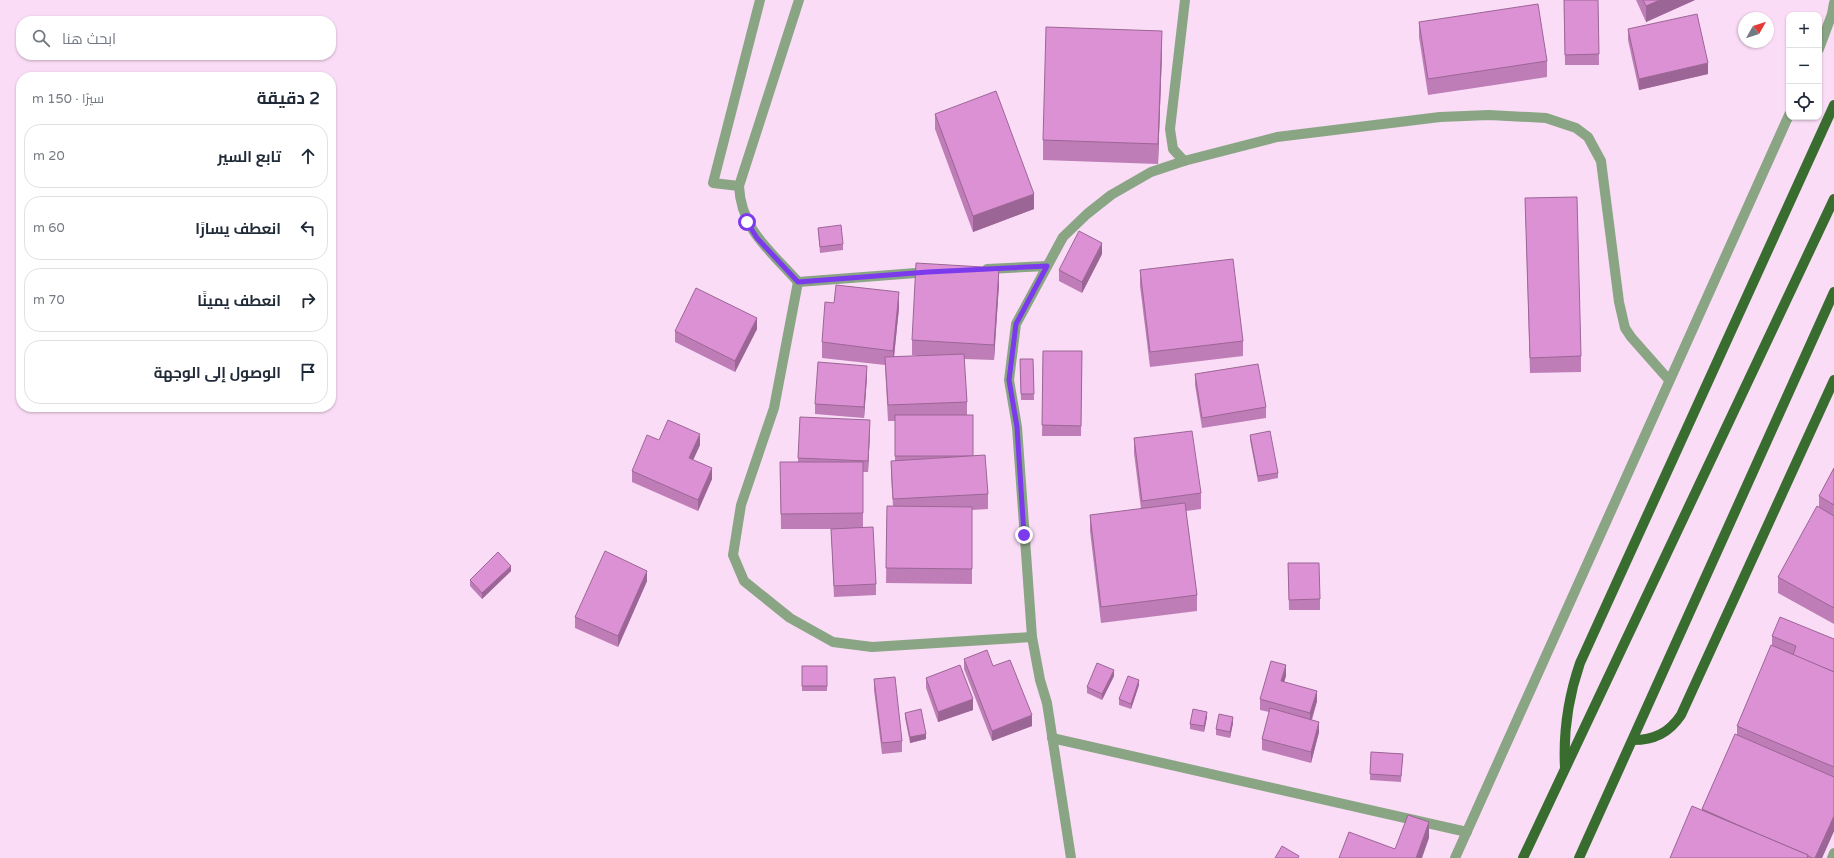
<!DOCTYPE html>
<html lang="ar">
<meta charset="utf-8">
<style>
body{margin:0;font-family:"Varela Round",Cairo,sans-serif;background:#f2f2f3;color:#1f2937;direction:rtl}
.controls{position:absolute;right:12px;top:12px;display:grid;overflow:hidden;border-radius:8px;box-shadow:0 1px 3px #0004}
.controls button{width:36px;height:36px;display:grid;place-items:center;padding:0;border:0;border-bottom:1px solid #e0e1e3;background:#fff;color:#1f2937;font:20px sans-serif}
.compass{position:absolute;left:1738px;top:12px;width:36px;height:36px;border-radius:50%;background:#fff;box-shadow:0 1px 3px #0004;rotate:51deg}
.stop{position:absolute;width:12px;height:12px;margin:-9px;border:3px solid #7c3aed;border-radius:50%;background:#fff}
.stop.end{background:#7c3aed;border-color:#fff;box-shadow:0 1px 4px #0008}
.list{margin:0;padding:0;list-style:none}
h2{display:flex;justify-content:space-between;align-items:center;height:52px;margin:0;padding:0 16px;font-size:17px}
h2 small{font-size:13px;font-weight:400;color:#747a83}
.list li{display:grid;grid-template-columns:26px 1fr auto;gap:12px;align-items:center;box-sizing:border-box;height:64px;margin:0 8px 8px;padding:0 8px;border:1px solid #e0e1e3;border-radius:16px}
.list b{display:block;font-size:15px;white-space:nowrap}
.list em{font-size:13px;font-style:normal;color:#747a83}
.icon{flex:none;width:22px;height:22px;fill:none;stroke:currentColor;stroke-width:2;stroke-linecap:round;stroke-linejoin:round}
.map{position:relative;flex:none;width:1834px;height:858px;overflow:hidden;direction:ltr}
.search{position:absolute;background:#fff;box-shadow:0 1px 3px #0004;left:16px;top:16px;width:320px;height:44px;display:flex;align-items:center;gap:10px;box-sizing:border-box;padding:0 14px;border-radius:16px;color:#747a83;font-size:15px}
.panel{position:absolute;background:#fff;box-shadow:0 1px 3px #0004;left:16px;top:72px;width:320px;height:340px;border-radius:16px;direction:rtl}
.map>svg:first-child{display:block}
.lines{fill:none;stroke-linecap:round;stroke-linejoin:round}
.minor{stroke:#89a584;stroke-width:10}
.major{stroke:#396d2f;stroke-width:10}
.wall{fill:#be7db7}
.shaded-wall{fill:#9b6695}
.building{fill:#dd91d5;stroke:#9b6695}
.route{stroke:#7c3aed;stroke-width:5}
</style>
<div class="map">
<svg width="1834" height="858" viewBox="0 0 1834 858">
<rect width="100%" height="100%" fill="#fadcf6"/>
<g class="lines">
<!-- minor -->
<g class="minor">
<path d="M799,0L739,186C741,230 771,251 798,282L929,272"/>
<polyline points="1819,49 1832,14 1834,3"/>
<polyline points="1184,161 1173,149 1170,129 1185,0"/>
<polyline points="739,186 713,183 760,0"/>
<polyline points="987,269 1047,266"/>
<polyline points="798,282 774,408 741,505 733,555 744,581 790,618 833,642 872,647 1032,637"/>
<polyline points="1052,738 1467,832"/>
<polyline points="1071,858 1047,703 1040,680 1032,637 1017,427 1009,380 1016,324 1063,237 1087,214 1111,195 1151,172 1184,161 1277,137 1440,117 1489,115 1546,118 1576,128 1588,137 1601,161 1619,302 1625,328 1631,337 1669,380"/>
<polyline points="1455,858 1789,115"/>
<polyline points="1832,858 1834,853"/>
</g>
<!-- major -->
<g class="major">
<path d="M1633,740C1654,740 1669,733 1681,715L1834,380"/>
<path d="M1565,768C1563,731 1568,698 1580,663L1834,105"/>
<polyline points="1523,858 1834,199"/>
<polyline points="1579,858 1834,292"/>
</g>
</g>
<!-- wall -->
<g class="wall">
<polygon points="1564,0 1598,0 1599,65 1565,65"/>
<polygon points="1636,0 1695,0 1646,22"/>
<polygon points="1419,22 1547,61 1547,77 1428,95 1419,37"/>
<polygon points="1628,29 1708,74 1639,90 1628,40"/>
<polygon points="1162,51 1158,164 1043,160 1043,140"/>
<polygon points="935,114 1034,209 973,232 935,129"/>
<polygon points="1525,198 1581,356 1581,372 1530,373"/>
<polygon points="818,228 843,244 843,250 820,253"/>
<polygon points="1102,254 1082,293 1059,281 1059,270"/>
<polygon points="1140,270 1243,341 1243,356 1150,367 1140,286"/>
<polygon points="999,284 994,360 964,359 967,402 967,415 973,456 988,494 988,509 972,510 972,584 886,583 887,506 893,506 891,476 891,461 895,461 895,421 888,421 885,365 822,358 822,342 834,303 899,308 894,357 920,356 912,355 912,340"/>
<polygon points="757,329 735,372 675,342 675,331"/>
<polygon points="1043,351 1082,351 1081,436 1042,436"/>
<polygon points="1020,359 1033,359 1034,400 1021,400"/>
<polygon points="1195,374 1266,407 1266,418 1202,428 1195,385"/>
<polygon points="867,377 864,418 815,414 815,404"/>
<polygon points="800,417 870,431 868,472 863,472 863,527 876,584 876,595 834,597 831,529 781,529 780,462 798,462"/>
<polygon points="1250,435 1278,473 1278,478 1258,482 1250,440"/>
<polygon points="1134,438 1201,493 1201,509 1186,511 1197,595 1197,611 1101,623 1090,531 1090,515 1141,509 1134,453"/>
<polygon points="659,440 700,445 693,460 712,479 698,511 632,482 632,471"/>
<polygon points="1834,468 1834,624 1778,593 1778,577 1819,507 1819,496"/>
<polygon points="1288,563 1320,599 1320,610 1289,610"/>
<polygon points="511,571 482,599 470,586 470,580"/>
<polygon points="647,581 618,647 575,628 575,617"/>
<polygon points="1772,636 1834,639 1834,831 1822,858 1670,858 1702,811 1702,809 1737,734 1737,726 1772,646"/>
<polygon points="964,659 993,666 1032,726 992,741 964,669"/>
<rect x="802" y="666" width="25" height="25"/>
<polygon points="1114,676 1102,700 1087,693 1087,687"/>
<polygon points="1286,676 1284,682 1317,701 1312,720 1319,732 1311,763 1262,750 1262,739 1269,712 1260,710 1260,699"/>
<polygon points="926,678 973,710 938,722 926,688"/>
<polygon points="874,679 902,741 902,752 882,754 874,690"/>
<polygon points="1139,685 1131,709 1119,705 1119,699"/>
<polygon points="905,713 926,739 910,743 905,718"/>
<polygon points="1207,717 1204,732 1190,729 1190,724"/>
<polygon points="1233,723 1230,738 1216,735 1216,729"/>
<polygon points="1371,752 1403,754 1401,782 1370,780"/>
</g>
<!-- shaded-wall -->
<g class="shaded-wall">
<polygon points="1660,0 1695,0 1646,22 1646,6"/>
<polygon points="1162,31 1162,51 1158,164 1158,144"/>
<polygon points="1708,63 1708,74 1639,90 1639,79"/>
<polygon points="1034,194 1034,209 973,232 973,216"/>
<polygon points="1102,243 1102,254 1082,293 1082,282"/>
<polygon points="999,268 999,284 994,360 994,345"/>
<polygon points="899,292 899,308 893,366 893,351"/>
<polygon points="757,318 757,329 735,372 735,361"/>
<polygon points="867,366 867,377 864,418 864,407"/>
<polygon points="870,420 870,431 868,472 868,461"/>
<polygon points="700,434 700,445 689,469 689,458"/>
<polygon points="712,468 712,479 698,511 698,500"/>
<polygon points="511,566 511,571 482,599 482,593"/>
<polygon points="647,571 647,581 618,647 618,636"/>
<polygon points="1286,665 1286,676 1281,692 1281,681"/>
<polygon points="1114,670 1114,676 1102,700 1102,694"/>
<polygon points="1139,680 1139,685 1131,709 1131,704"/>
<polygon points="1317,691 1317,701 1310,724 1310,713"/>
<polygon points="973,699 973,710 938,722 938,712"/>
<polygon points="1207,712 1207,717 1204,732 1204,726"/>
<polygon points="1032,715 1032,726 992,741 992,731"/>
<polygon points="1233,717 1233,723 1230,738 1230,732"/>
<polygon points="1319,722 1319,732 1311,763 1311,752"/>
<polygon points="926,734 926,739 910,743 910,737"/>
<polygon points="1834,816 1834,831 1822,858 1815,858"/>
<polygon points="1429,822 1429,838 1422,858 1416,858"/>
</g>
<!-- building -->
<g class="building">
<polygon points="1564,0 1598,0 1599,54 1565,55"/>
<polygon points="1643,0 1660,0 1646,6"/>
<polygon points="1538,4 1547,61 1428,79 1419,22"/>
<polygon points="1697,14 1708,63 1639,79 1628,29"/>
<polygon points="1046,27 1162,31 1158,144 1043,140"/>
<polygon points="996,91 1034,194 973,216 935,114"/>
<polygon points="1577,197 1581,356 1530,358 1525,198"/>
<polygon points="841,225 843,244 820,247 818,228"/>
<polygon points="1079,231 1102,243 1082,282 1059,270"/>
<polygon points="1233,259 1243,341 1150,352 1140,270"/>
<polygon points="916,263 999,268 994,345 912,340"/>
<polygon points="836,285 899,292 893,351 822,342 825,302 834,303"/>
<polygon points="696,288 757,318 735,361 675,331"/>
<polygon points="1043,351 1082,351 1081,426 1042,425"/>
<polygon points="964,354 967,402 888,405 885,357"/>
<polygon points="1020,359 1033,359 1034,394 1021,394"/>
<polygon points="818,362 867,366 864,407 815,404"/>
<polygon points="1258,364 1266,407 1202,418 1195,374"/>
<rect x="895" y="415" width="78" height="41"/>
<polygon points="800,417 870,420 868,461 798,458"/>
<polygon points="668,420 700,434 689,458 712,468 698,500 632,471 647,435 659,440"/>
<polygon points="1192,431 1201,493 1142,501 1134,438"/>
<polygon points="1270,431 1278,473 1258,476 1250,435"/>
<polygon points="985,455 988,494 893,499 891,461"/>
<polygon points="780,462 863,462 863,513 781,514"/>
<polygon points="1834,468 1834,505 1819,496"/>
<polygon points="1185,503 1197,595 1101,607 1090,515"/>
<polygon points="887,506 972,507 972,569 886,568"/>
<polygon points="1817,506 1834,516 1834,608 1778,577"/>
<polygon points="873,527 876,584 834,586 831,529"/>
<polygon points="605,551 647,571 618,636 575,617"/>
<polygon points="498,552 511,566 482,593 470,580"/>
<polygon points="1288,563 1319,563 1320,599 1289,600"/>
<polygon points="1780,617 1834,639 1834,672 1793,655 1796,646 1772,636"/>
<polygon points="1771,645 1834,672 1834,767 1737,726"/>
<polygon points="987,650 993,666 1010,660 1032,715 992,731 964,659"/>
<polygon points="1271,661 1286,665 1281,681 1317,691 1310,713 1260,699"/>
<polygon points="1097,663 1114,670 1102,694 1087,687"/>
<polygon points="960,665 973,699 938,712 926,678"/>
<rect x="802" y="666" width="25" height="20"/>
<polygon points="1128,676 1139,680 1131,704 1119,699"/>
<polygon points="895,677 902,741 882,743 874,679"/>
<polygon points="1270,708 1319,722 1311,752 1262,739"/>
<polygon points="921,709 926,734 910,737 905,713"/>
<polygon points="1193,709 1207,712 1204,726 1190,724"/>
<polygon points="1219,714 1233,717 1230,732 1216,729"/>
<polygon points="1735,734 1834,777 1834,816 1815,858 1812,858 1808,856 1808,855 1756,833 1702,809"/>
<polygon points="1371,752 1403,754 1401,776 1370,774"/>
<polygon points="1692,806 1808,855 1807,858 1670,858"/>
<polygon points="1408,815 1429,822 1416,858 1339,858 1349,832 1395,849"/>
<polygon points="1282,846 1299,856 1298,858 1275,858"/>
</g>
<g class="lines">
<!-- route -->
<polyline class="route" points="747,222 757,238 798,282 928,272 1047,266 1016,324 1009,380 1017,427 1024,535"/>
</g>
</svg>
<div class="controls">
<button>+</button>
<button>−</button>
<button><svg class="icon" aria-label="locate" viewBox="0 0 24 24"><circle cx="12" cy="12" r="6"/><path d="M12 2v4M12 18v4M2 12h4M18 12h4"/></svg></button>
</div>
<svg class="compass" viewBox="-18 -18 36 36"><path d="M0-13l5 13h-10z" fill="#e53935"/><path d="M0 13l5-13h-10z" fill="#747a83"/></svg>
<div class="stop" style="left:747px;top:222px"></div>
<div class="stop end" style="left:1024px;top:535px"></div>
<div class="search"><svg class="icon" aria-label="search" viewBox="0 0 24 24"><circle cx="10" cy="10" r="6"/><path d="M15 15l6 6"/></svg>ابحث هنا</div>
<section class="panel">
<h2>2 دقيقة<small>سيرًا · 150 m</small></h2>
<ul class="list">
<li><svg class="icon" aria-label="ahead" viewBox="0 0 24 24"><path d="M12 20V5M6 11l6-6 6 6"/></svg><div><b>تابع السير</b></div><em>20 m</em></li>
<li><svg class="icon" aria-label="left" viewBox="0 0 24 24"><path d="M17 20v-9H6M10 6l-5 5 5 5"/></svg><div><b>انعطف يسارًا</b></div><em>60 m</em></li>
<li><svg class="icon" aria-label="right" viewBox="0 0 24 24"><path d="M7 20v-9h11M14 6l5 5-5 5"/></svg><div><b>انعطف يمينًا</b></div><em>70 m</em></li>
<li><svg class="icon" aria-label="arrive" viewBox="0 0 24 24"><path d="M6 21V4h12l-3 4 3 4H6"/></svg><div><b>الوصول إلى الوجهة</b></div></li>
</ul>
</section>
</div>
